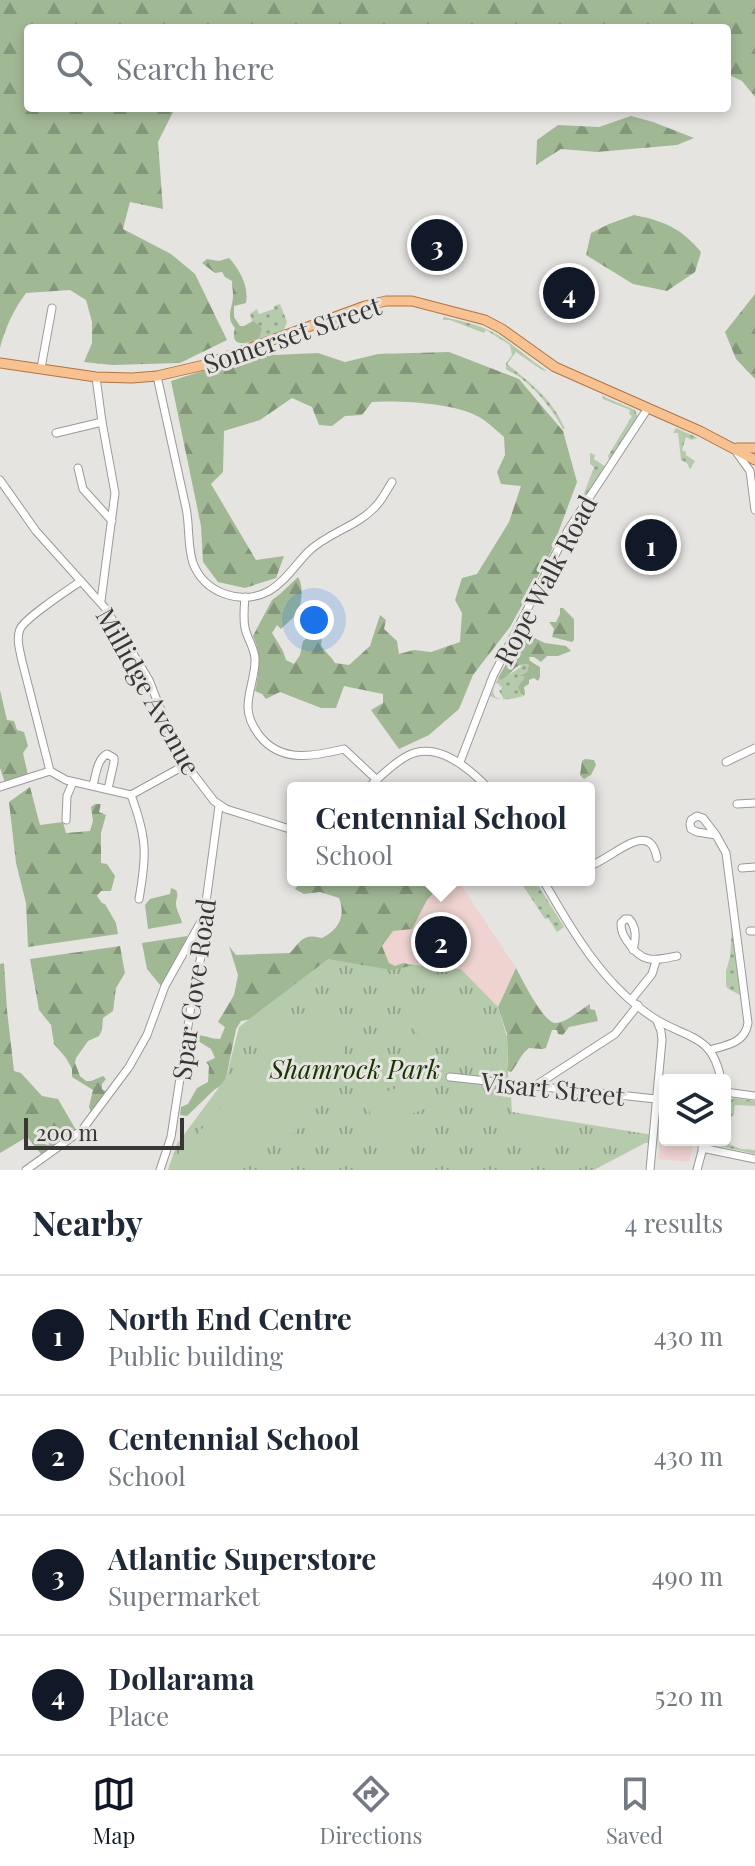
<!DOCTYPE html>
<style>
body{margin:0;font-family:"Playfair Display",serif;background:#f2f2f3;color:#1f2937}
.controls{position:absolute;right:24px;bottom:24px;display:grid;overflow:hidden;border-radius:8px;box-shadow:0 4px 12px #0003}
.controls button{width:72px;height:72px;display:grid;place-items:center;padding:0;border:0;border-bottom:2px solid #e0e1e3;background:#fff;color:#1f2937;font:40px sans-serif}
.scale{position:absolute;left:24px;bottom:20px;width:160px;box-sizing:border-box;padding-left:8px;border:4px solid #383735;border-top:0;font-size:22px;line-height:28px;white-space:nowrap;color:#383735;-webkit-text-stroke:6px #e6e4e1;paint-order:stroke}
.you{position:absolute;left:314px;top:620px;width:28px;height:28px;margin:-20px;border:6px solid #fff;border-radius:50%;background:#1a73e8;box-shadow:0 0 0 12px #1a73e833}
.badge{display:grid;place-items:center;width:52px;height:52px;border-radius:50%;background:#111827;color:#fff;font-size:26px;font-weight:700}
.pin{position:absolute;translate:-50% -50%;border:4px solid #fff;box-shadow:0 2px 8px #0006}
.popup{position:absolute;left:287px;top:782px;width:308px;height:104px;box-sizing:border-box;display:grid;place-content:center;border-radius:8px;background:#fff;filter:drop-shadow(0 2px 6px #0005);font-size:26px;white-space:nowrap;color:#747a83}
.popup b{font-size:30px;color:#1f2937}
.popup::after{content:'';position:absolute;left:50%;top:100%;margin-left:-16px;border:16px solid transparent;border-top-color:#fff}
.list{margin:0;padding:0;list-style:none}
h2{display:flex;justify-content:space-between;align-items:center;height:104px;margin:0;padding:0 32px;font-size:34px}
h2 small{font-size:26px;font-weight:400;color:#747a83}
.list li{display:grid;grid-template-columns:52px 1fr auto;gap:24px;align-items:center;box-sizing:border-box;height:120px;padding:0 32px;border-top:2px solid #e0e1e3}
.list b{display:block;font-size:30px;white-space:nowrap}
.list p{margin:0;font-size:26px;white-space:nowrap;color:#747a83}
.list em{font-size:26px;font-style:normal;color:#747a83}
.icon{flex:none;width:44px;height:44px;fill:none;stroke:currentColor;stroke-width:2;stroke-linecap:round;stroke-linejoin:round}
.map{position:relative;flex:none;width:755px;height:1170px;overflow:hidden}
.search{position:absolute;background:#fff;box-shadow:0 4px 12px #0003;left:24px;right:24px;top:24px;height:88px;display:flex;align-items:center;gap:20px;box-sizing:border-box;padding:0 28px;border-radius:8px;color:#747a83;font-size:30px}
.sheet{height:584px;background:#fff}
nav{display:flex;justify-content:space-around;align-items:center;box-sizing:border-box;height:112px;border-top:2px solid #e0e1e3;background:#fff;font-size:22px;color:#747a83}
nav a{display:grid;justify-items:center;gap:4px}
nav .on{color:#111827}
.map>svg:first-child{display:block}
.education{fill:#eed3d0}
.grass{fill:url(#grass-dots)}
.forest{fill:url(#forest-firs)}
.park{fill:url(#park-tufts)}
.garden{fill:#b6caac}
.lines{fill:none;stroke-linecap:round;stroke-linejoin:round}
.minor-casing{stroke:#9b9996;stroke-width:9}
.major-casing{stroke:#b17641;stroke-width:11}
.minor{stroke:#fff;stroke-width:7}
.major{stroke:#f7c191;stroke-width:9}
.labels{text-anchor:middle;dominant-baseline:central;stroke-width:6;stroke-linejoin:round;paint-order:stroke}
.street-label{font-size:26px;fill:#383735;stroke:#e6e4e1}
.park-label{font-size:26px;font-style:italic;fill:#173400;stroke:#e6e4e1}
</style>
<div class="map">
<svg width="755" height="1170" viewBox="0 0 755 1170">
<defs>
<pattern id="grass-dots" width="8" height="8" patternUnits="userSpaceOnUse" patternTransform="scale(2)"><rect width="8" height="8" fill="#b6caac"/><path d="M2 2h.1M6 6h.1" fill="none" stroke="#95a58d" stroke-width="1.8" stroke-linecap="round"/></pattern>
<pattern id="forest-firs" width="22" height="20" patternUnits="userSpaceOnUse" patternTransform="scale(2)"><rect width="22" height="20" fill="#a1b895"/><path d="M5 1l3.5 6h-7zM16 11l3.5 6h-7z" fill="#84967a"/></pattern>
<pattern id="park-tufts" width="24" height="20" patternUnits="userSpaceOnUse" patternTransform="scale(2)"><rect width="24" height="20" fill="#b6caac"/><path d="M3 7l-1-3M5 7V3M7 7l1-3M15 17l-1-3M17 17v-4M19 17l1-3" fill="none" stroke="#95a58d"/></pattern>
</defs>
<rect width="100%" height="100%" fill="#e6e4e1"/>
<!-- education -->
<g class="education">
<polygon points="445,880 461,880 459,882 516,968 498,1007 461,969 403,963 395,966 388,963 381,947 393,931 412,928 427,900"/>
<polygon points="661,1130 665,1130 665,1140 695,1140 689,1162 658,1159"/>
</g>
<!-- grass -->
<g class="grass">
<polygon points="280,304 287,322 284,330 247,343 256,340 256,324 252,321 250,314 257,309 259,314 274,309 274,306"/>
<path d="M444,317C461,321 478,324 494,333C513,343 528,359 547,371L542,370L516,352L507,364C532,385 551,397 565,429H563C554,412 538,391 522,379C517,374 511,373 506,369V363L512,355L510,345L486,330L484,333L450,320H443Z"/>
<polygon points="602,396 635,410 638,418 610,461 608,456 632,416 629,414 630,410 603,399"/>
<polygon points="676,428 698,438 691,440 686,437 682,450 686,452 686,455 695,461 690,469 687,463 681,460 678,433 673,433"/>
<polygon points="590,453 595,455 594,459 606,467 580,504 594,467 590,464"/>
<path d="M524,664L530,666L527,672L521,674L525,677L520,685L522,696H524C511,699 502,702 490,696L495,686L493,692L495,697L504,700L499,690H501L502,686L499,687L500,685L497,683L495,685L498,678L503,679L522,666L519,665L517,668V665Z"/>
<polygon points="521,880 535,880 564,927 557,932 548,918 545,919 520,881"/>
<polygon points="732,928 740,995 727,988 726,985 726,971 730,957"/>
<polygon points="734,1098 755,1101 755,1106 735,1105 734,1114 727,1122 726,1143 741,1149 755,1150 755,1154 716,1145 712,1140 725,1140 725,1112 732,1099"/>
</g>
<!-- forest -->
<g class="forest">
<path d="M0,0H755V97L742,81L727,74V28H28V108H175L158,142L163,209L130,202L123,229L171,254L195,274L227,340L180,363L112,365L84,362L92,343V322L86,300L70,290L26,293C14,309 5,328 0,348Z"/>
<polygon points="631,116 653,122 694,138 677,145 597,152 561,149 536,165 537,140 558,125 599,127"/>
<path d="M634,215C664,221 681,228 701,252L695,272L667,291L633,284L586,255L591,233L609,224Z"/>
<path d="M229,258C240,270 249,286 246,303L234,306V317L240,326H244L253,321L262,328L259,338C248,344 229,349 235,328C225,317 233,308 233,295C233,290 232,286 232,281L225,277L222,272L215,273L202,263L207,259L219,261Z"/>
<polygon points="755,294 755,379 736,359 725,332"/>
<path d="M270,349L274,355L318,353L345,362L378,354L449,352L519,379L563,431L577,482L551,552L510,627L473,675L459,709L429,735L399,749L371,710L383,703V694L344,686L336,708H321L280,692L266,699L262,694L255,691C259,672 262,655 253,636L272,600L280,594L298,577C304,586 301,602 299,612L281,629L277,625L272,633L283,651L286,660L294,664L300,655L303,641C319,629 314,628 310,611L312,609L319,611L324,623L321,645C325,652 330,655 335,663L349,665L370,646L380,615L386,620L384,629L397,641L399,654L414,650L431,652L460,642L462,613L455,600L462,578L477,574L509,522L521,486L501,484L497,472L505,455L504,437C496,430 488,422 479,417C455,403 399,400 372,402L362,415L345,416L332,426L319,425L312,407L292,398L260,420L224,431L223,472L211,484L256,560L284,556L276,578L245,588L218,582L203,562L201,526L171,381Z"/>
<polygon points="560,608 563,608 574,619 574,640 572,642 552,637 554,629 549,622 556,622 560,614"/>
<path d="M524,633L545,643L566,646L571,651L558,656H547L541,662L534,657H529L530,661L540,667V677L538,681L534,678L529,680V684L524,687L525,694L524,696L521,694L518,687L525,677L520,675L527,672L529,665C514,661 513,675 501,680L498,678Z"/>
<polygon points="0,690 7,720 14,721 17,730 24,732 28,746 23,753 28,775 5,783 0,768"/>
<polygon points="585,759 594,760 596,765 591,775 584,779 580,775 582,761"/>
<polygon points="30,787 40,825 63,822 66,833 90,831 93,821 91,807 95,804 101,804 99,812 106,815 101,833 101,863 107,864 115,876 111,891 101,891 97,896 102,903 105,904 116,923 118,934 28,947 26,903 16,863 9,802"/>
<path d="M303,880H384L385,882L389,880H445L427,900L412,929L393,931L382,946L389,963L395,966L403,963L415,965L405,976L262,1017L241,1021L236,1029L225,1083L214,1090L187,1116L180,1115L181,1107L188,1104L197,1088L208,1082L209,1066L206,1062L215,1058L211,1049L198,1041L196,1035C205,1035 211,1039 220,1039L225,1027L218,1022L234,995L238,975L229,946L236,955L290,953C301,940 304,933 322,938C339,930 346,915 339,898L320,892L304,894L295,889Z"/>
<path d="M171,888L176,890C179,896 176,898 176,904C176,910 181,917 182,923L148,929L145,905L150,899L170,894Z"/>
<polygon points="187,936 186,944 161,986 147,969 142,943"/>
<polygon points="120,946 125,973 116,988 113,1011 103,1018 102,1030 99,1036 88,1041 76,1058 75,1063 80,1076 86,1081 91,1081 103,1076 106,1079 102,1084 102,1089 107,1092 91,1112 89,1107 93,1090 72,1077 72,1069 66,1058 54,1044 51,1025 39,1010 30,959"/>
<polygon points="4,963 7,1010 14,1071 21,1073 42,1096 58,1099 76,1130 42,1155 27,1137 0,1153 0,964"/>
<path d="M516,968C522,979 544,1024 556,1023C565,1023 582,1009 590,1004V1009L595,1010L598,1021L569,1027L563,1035L558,1034L557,1030H552L546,1048L542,1049L529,1048C520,1055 518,1064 511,1072L508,1071L507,1034L498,1007Z"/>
</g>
<!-- park -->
<polygon class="park" points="328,959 392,970 415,965 461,969 498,1007 507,1037 508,1075 510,1079 512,1112 653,1135 652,1143 645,1143 594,1170 168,1170 177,1144 226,1078 239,1027"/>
<!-- garden -->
<g class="garden">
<path d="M447,983L489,1024C464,1049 433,1054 408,1024L440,985Z"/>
<path d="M327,1003L335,1005L340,1012L345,1074L339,1084C318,1086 279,1061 268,1044C265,1039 264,1031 263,1025L290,1019Z"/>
<polygon points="266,1054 321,1103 292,1136 236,1087"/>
<polygon points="423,1079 433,1106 411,1114 421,1142 385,1154 365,1099"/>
<polygon points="228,1099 262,1129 225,1170 192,1170 177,1157"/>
<polygon points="518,1123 562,1129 561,1136 565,1139 565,1143 553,1144 516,1138"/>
<polygon points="375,1161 428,1170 374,1170"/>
</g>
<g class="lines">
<defs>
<g id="minor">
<polyline points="41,368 52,308"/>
<path d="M157,376C167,420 176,464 186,508C190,526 187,545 193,563C204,593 241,606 269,591C285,582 296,564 308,552C327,533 356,527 374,508C382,501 386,491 392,482"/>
<polyline points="96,377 102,422 115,493 101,601"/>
<polyline points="56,433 102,422"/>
<polyline points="737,453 750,471 755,510"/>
<polyline points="78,468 83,489 112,521"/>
<polyline points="0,480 36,531 106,609 149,680 178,754 214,801 226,809 293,830"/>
<path d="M245,597C244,608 243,618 245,628C247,638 254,647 255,658C256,674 248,690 248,707C248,717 253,727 259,735C281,764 315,756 344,749L377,780"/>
<polyline points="460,762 493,676 568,530 648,408"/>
<polyline points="726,762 755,748"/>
<path d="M50,771L22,661C20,651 16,639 20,629C26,617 68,590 81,581"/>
<path d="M93,785C96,775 97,759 107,754L114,758V762L108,789"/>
<polyline points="0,787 50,771 66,780 131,795 178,769 183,762"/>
<path d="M368,788C380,777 392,764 407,756C437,740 469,768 488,788"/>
<path d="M131,795C147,838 147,854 139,899"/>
<polyline points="737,804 755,803"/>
<polyline points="66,820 67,796 73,782"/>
<path d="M589,866C605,863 639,828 652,845C655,849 656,853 657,858"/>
<polyline points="742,868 755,867"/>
<path d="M543,880C572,931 605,988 657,1020C689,1039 713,1035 721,1080"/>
<polyline points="750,931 755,931"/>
<path d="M633,950C636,939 637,927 629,919H625L621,923C621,931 623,935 627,941C642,964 654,961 677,956"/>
<polyline points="632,999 652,974 656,961"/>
<path d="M710,1050C727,1045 745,1043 748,1023L726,853L716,835L697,832L691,829L690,824L691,820L697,816L703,818L716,835"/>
<polyline points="450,1077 656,1099"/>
<polyline points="535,1086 615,1034 638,1005"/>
<polyline points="725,1092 755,1096"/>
<polyline points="702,1148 755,1159"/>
<polyline points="26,1170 82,1130 129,1067 147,1035 165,986 203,918"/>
<polyline points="160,1170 171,1137 191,1006 204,941 206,902 219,806"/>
<polyline points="650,1170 662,1040 661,1031 657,1021"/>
<polyline points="697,1170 705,1140"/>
</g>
<g id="major">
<polyline points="0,363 96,377 132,378 157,376 204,365 365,306 386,301 412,301 485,320 502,329 555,367 700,431 755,460"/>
<polyline points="737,448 755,448"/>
</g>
</defs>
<!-- minor casing -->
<use href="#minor" class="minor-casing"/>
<!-- major casing -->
<use href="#major" class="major-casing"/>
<!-- minor -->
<use href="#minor" class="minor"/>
<!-- major -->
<use href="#major" class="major"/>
</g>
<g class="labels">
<!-- street labels -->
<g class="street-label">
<text transform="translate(292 334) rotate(-19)">Somerset Street</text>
<text transform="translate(545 580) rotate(-62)">Rope Walk Road</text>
<text transform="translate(149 691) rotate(61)">Millidge Avenue</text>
<text transform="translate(193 989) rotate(-82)">Spar Cove Road</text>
<text transform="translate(553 1088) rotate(6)">Visart Street</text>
</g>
<!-- park labels -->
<g class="park-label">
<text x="355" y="1068">Shamrock Park</text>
</g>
</g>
</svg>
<div class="controls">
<button><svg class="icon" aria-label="layers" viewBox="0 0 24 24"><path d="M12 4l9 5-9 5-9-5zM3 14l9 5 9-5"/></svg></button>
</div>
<div class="scale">200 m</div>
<div class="you"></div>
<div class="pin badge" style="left:651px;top:545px">1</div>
<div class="pin badge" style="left:441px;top:942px">2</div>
<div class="popup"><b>Centennial School</b>School</div>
<div class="pin badge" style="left:437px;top:245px">3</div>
<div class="pin badge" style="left:569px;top:293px">4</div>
<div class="search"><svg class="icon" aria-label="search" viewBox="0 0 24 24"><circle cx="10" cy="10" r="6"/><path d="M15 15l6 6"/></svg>Search here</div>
</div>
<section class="sheet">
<h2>Nearby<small>4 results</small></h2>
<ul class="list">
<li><span class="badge">1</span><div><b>North End Centre</b><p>Public building</p></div><em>430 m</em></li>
<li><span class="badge">2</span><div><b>Centennial School</b><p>School</p></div><em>430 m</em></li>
<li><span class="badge">3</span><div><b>Atlantic Superstore</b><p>Supermarket</p></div><em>490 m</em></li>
<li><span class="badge">4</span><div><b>Dollarama</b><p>Place</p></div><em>520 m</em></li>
</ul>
</section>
<nav>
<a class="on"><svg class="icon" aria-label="map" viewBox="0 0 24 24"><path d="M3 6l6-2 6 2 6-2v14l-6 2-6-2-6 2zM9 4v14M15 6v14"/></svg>Map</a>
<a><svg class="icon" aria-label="directions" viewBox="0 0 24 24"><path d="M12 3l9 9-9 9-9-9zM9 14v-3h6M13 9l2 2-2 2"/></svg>Directions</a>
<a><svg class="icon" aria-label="saved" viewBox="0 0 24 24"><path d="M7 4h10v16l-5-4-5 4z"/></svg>Saved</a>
</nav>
